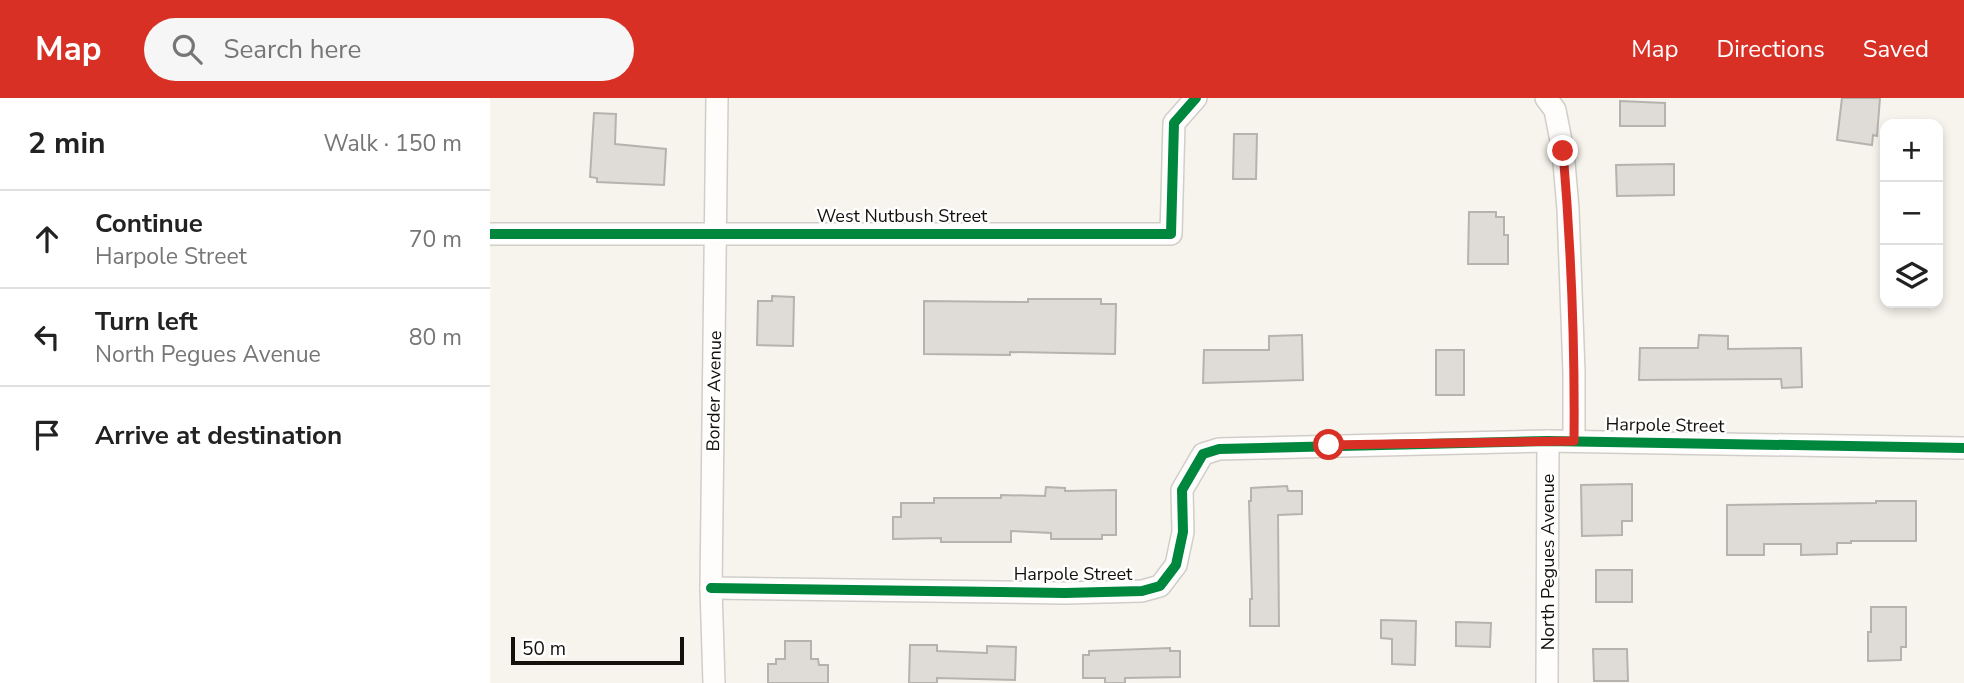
<!DOCTYPE html>
<meta charset="utf-8">
<style>
body{margin:0;font-family:"Nunito Sans",sans-serif;background:#f6f6f6;color:#222}
.controls{position:absolute;right:21px;top:21px;display:grid;overflow:hidden;border-radius:14px;box-shadow:0 4px 10px #0003}
.controls button{width:63px;height:63px;display:grid;place-items:center;padding:0;border:0;border-bottom:2px solid #e0e0e0;background:#fff;color:#222;font:35px sans-serif}
.scale{position:absolute;left:21px;bottom:18px;width:173px;box-sizing:border-box;padding-left:7px;border:4px solid #14110d;border-top:0;font-size:19px;line-height:24px;white-space:nowrap;color:#14110d;-webkit-text-stroke:5px #fff;paint-order:stroke}
.stop{position:absolute;width:21px;height:21px;margin:-16px;border:5px solid #d93025;border-radius:50%;background:#fff}
.stop.end{background:#d93025;border-color:#fff;box-shadow:0 2px 7px #0008}
.list{margin:0;padding:0;list-style:none}
h2{display:flex;justify-content:space-between;align-items:center;height:91px;margin:0;padding:0 28px;font-size:30px}
h2 small{font-size:23px;font-weight:400;color:#767676}
.list li{display:grid;grid-template-columns:46px 1fr auto;gap:21px;align-items:center;box-sizing:border-box;height:98px;padding:0 28px;border-top:2px solid #e0e0e0}
.list b{display:block;font-size:26px;white-space:nowrap}
.list p{margin:0;font-size:23px;white-space:nowrap;color:#767676}
.list em{font-size:23px;font-style:normal;color:#767676}
.icon{flex:none;width:38px;height:38px;fill:none;stroke:currentColor;stroke-width:2;stroke-linecap:round;stroke-linejoin:round}
.map{position:relative;flex:none;width:1474px;height:585px;overflow:hidden}
header{display:flex;align-items:center;gap:42px;box-sizing:border-box;height:98px;padding:0 35px;background:#d93025;color:#fff}
header strong{font-size:33px}
nav{display:flex;gap:38px;margin-inline-start:auto;font-size:24px}
.search{width:490px;height:63px;background:#f6f6f6;display:flex;align-items:center;gap:18px;box-sizing:border-box;padding:0 24px;border-radius:38px;color:#767676;font-size:26px}
main{display:flex}
aside{flex:1;background:#fff}
.map>svg:first-child{display:block}
.building{fill:#dfdcd7;stroke:#b6b3ae;stroke-width:2}
.lines{fill:none;stroke-linecap:round;stroke-linejoin:round}
.minor-casing{stroke:#d0cec9;stroke-width:24}
.minor{stroke:#fefdfc;stroke-width:21}
.cycleway-casing{stroke:#fff;stroke-width:15}
.cycleway{stroke:#00873e;stroke-width:10}
.route{stroke:#d93025;stroke-width:9}
.labels{text-anchor:middle;dominant-baseline:central;stroke-width:5;stroke-linejoin:round;paint-order:stroke}
.street-label{font-size:18px;fill:#14110d;stroke:#fff}
</style>
<header>
<strong>Map</strong>
<div class="search"><svg class="icon" aria-label="search" viewBox="0 0 24 24"><circle cx="10" cy="10" r="6"/><path d="M15 15l6 6"/></svg>Search here</div>
<nav><a>Map</a><a>Directions</a><a>Saved</a></nav>
</header>
<main>
<aside>
<h2>2 min<small>Walk · 150 m</small></h2>
<ul class="list">
<li><svg class="icon" aria-label="ahead" viewBox="0 0 24 24"><path d="M12 20V5M6 11l6-6 6 6"/></svg><div><b>Continue</b><p>Harpole Street</p></div><em>70 m</em></li>
<li><svg class="icon" aria-label="left" viewBox="0 0 24 24"><path d="M17 20v-9H6M10 6l-5 5 5 5"/></svg><div><b>Turn left</b><p>North Pegues Avenue</p></div><em>80 m</em></li>
<li><svg class="icon" aria-label="arrive" viewBox="0 0 24 24"><path d="M6 21V4h12l-3 4 3 4H6"/></svg><div><b>Arrive at destination</b></div></li>
</ul>
</aside>
<div class="map">
<svg width="1474" height="585" viewBox="0 0 1474 585">
<rect width="100%" height="100%" fill="#f7f4ed"/>
<!-- building -->
<g class="building">
<polygon points="1352,0 1390,0 1387,38 1383,37 1382,47 1347,42"/>
<polygon points="1130,3 1175,5 1175,28 1130,28"/>
<polygon points="104,15 126,16 125,46 176,51 174,87 107,84 107,80 100,79"/>
<polygon points="744,36 767,36 766,81 743,81"/>
<polygon points="1184,66 1184,97 1127,98 1126,67"/>
<polygon points="979,114 1006,114 1006,119 1014,119 1014,137 1018,137 1018,166 978,166"/>
<polygon points="282,198 304,199 303,248 267,247 268,203 282,203"/>
<polygon points="538,201 611,201 611,206 626,206 625,256 520,254 520,257 434,256 434,203 538,204"/>
<polygon points="812,237 813,282 713,285 714,252 779,252 779,238"/>
<polygon points="1209,237 1238,238 1238,251 1311,250 1312,289 1292,290 1291,281 1149,282 1150,250 1208,250"/>
<rect x="946" y="252" width="28" height="45"/>
<polygon points="1142,386 1142,423 1132,423 1132,437 1092,438 1091,387"/>
<polygon points="797,388 798,393 812,393 812,416 788,417 789,528 760,528 760,501 762,501 759,403 761,403 761,390"/>
<polygon points="556,389 575,390 575,393 626,392 626,437 612,437 612,441 561,441 561,435 521,433 521,444 451,444 451,440 403,441 403,419 411,419 411,405 444,405 444,400 511,400 511,397 555,398"/>
<polygon points="1386,403 1426,403 1426,443 1361,443 1361,445 1347,445 1347,456 1311,457 1311,446 1274,446 1274,457 1237,457 1237,407 1386,405"/>
<rect x="1106" y="472" width="36" height="32"/>
<polygon points="1381,509 1416,509 1416,549 1411,549 1411,562 1378,563 1378,534 1381,534"/>
<polygon points="891,522 926,523 925,567 902,566 902,541 891,540"/>
<polygon points="966,524 1001,525 1000,549 966,548"/>
<polygon points="295,543 321,543 321,561 328,561 329,567 338,567 338,585 278,585 278,566 286,566 286,561 295,561"/>
<polygon points="420,547 447,547 447,553 497,555 497,548 526,549 525,582 447,580 447,585 419,585"/>
<polygon points="680,550 680,553 690,553 690,579 635,580 635,585 615,585 615,580 593,580 593,557 599,557 599,553"/>
<polygon points="1103,551 1137,551 1138,583 1104,583"/>
</g>
<g class="lines">
<defs>
<g id="minor">
<polyline points="1056,0 1065,12 1073,53 1078,111 1084,274 1084,343"/>
<polyline points="0,136 681,136 684,25 706,0"/>
<polyline points="221,490 575,495 652,493 670,488 686,467 693,434 692,392 713,356 729,351 1058,343 1474,350"/>
<polyline points="224,585 221,490 227,0"/>
<polyline points="1057,585 1058,343"/>
</g>
</defs>
<!-- minor casing -->
<use href="#minor" class="minor-casing"/>
<!-- minor -->
<use href="#minor" class="minor"/>
<defs>
<g id="cycleway">
<polyline points="0,136 681,136 684,25 706,0"/>
<polyline points="221,490 575,495 652,493 670,488 686,467 693,434 692,392 713,356 729,351 1058,343 1474,350"/>
</g>
</defs>
<!-- cycleway casing -->
<use href="#cycleway" class="cycleway-casing"/>
<!-- cycleway -->
<use href="#cycleway" class="cycleway"/>
</g>
<g class="lines">
<!-- route -->
<path class="route" d="M839,347L1084,343C1085,246 1081,149 1073,53"/>
</g>
<g class="labels">
<!-- street labels -->
<g class="street-label">
<text x="412" y="118">West Nutbush Street</text>
<text transform="translate(224 293) rotate(-89)">Border Avenue</text>
<text transform="translate(1175 327) rotate(1)">Harpole Street</text>
<text transform="translate(1058 464) rotate(-90)">North Pegues Avenue</text>
<text x="583" y="476">Harpole Street</text>
</g>
</g>
</svg>
<div class="controls">
<button>+</button>
<button>−</button>
<button><svg class="icon" aria-label="layers" viewBox="0 0 24 24"><path d="M12 4l9 5-9 5-9-5zM3 14l9 5 9-5"/></svg></button>
</div>
<div class="scale">50 m</div>
<div class="stop" style="left:839px;top:347px"></div>
<div class="stop end" style="left:1073px;top:53px"></div>
</div>
</main>
